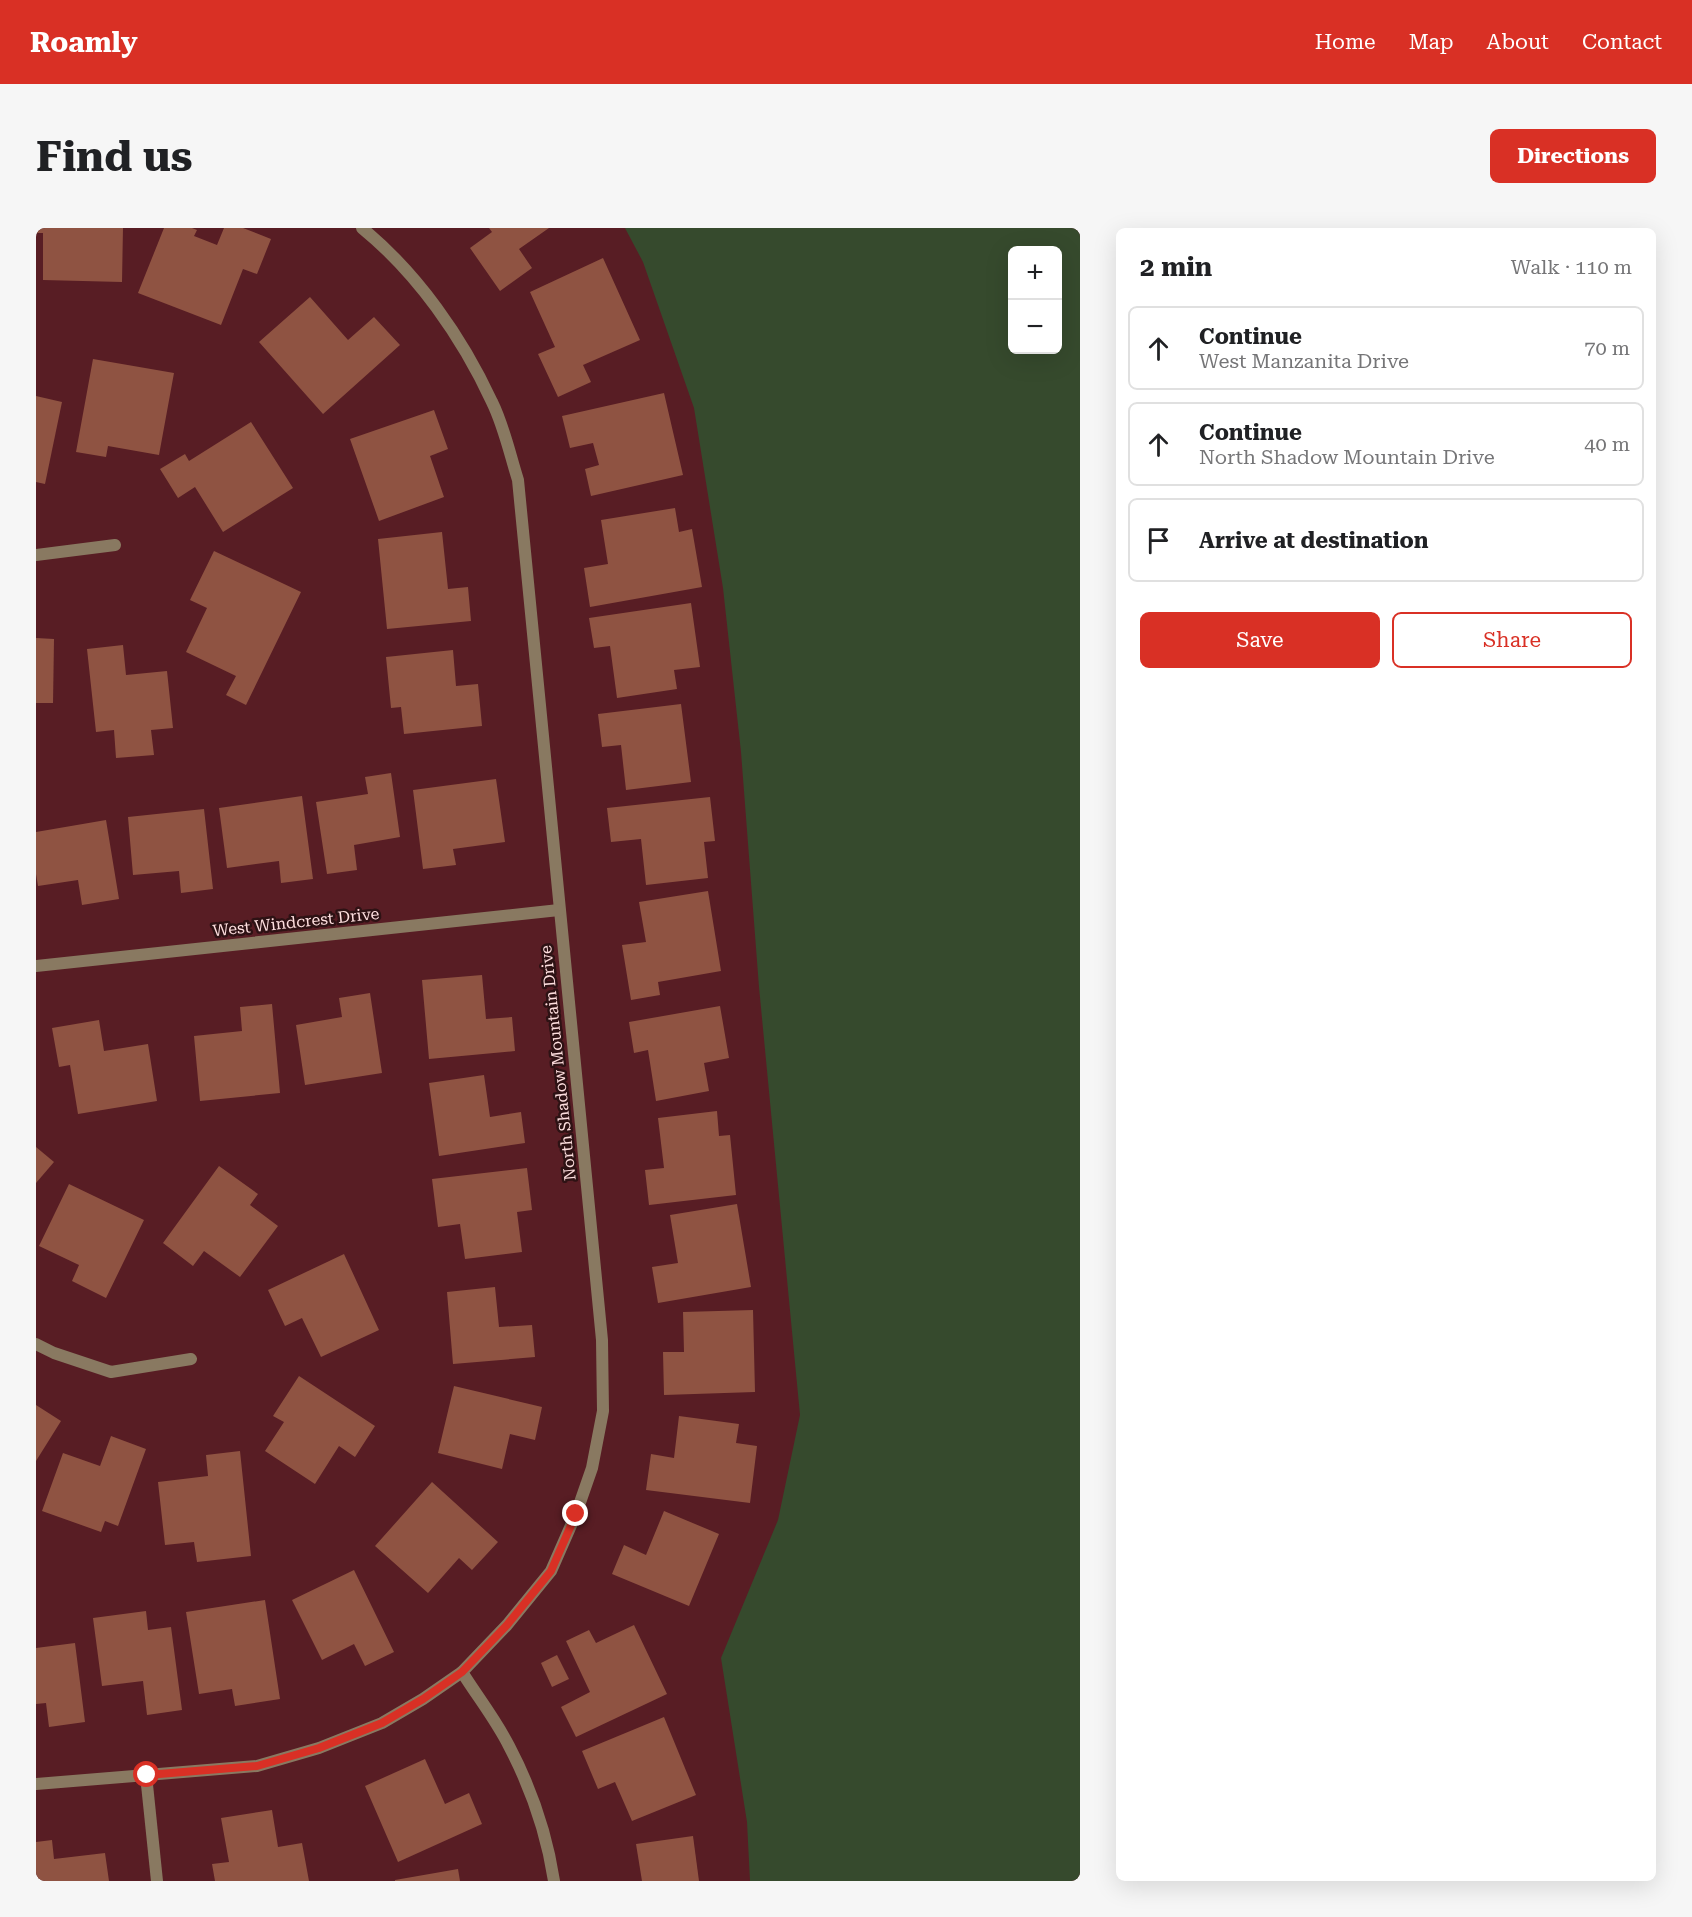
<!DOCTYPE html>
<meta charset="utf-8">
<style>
body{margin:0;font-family:"Roboto Serif",serif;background:#f6f6f6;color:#202124}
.controls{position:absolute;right:18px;top:18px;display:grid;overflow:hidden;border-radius:9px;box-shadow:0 6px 24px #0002}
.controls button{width:54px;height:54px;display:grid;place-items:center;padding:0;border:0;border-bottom:2px solid #e0e0e0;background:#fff;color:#202124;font:30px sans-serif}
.stop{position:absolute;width:18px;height:18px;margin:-14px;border:4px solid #d93025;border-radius:50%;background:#fff}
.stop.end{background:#d93025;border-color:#fff;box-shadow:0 2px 6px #0008}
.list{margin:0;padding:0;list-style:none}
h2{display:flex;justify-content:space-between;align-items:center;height:78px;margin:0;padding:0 24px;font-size:26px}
h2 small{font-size:20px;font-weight:400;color:#757577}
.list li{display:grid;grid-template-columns:39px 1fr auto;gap:18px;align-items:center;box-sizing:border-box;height:84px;margin:0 12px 12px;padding:0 12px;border:2px solid #e0e0e0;border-radius:9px}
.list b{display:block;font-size:22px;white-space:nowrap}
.list p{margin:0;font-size:20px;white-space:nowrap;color:#757577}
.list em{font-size:20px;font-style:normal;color:#757577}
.actions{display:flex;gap:12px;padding:18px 24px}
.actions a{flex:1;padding:14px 0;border:2px solid #d93025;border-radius:9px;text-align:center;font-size:21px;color:#d93025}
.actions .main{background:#d93025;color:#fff}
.icon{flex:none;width:33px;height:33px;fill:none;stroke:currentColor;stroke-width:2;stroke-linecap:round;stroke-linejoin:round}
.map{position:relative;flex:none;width:1044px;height:1653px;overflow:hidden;border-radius:9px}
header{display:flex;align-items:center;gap:36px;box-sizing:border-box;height:84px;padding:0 30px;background:#d93025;color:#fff}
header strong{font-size:28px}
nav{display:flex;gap:33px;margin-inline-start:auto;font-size:21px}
.intro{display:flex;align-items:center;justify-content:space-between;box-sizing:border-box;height:144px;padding:0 36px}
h1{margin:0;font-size:42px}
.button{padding:15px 27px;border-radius:9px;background:#d93025;color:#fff;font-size:21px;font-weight:700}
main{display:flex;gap:36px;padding:0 36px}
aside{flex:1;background:#fff;border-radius:9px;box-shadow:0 6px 24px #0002}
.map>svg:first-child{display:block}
.green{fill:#364a2d;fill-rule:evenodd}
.building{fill:#8f5342}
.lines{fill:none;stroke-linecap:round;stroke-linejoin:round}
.minor{stroke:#897961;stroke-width:12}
.route{stroke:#d93025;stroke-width:8}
.labels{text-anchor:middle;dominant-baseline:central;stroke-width:5;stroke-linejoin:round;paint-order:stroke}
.street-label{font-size:16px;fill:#fedfdf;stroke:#2d1214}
</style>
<header>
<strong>Roamly</strong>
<nav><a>Home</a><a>Map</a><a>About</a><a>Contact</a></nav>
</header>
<div class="intro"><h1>Find us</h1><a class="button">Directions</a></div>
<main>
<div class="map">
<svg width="1044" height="1653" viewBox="0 0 1044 1653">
<rect width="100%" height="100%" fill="#581d24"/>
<!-- green -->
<path class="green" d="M589,0H1044V1653H714L711,1594L685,1430L742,1292L764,1187L723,759L705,524L687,360L658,180L607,34ZM976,22H1022V122H976Z"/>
<!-- building -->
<g class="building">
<polygon points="0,0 87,0 86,54 7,52 7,5 0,5"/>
<polygon points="128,0 156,0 161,2 158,8 181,17 188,0 207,0 235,11 221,46 207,41 185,97 102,65"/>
<polygon points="453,0 513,0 483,21 496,40 464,63 434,20 456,4"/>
<polygon points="567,30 604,112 547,137 555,154 522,169 502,126 519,119 494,64"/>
<polygon points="274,69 312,112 338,89 364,117 287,186 223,114"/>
<polygon points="57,131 138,145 123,227 72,218 70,229 40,224"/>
<polygon points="628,165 647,247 555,268 549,241 563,237 557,215 534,220 526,188"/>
<polygon points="0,168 26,174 9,256 0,254"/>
<polygon points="398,182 412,221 394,228 408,269 343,293 314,211"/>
<polygon points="215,194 257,260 187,304 159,259 142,270 124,241 149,226 153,233"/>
<polygon points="639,280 643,304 656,301 666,359 554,379 548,340 572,336 565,292"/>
<polygon points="406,304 412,361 432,359 435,393 351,401 342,311"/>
<polygon points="178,323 265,364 210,477 190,467 200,448 150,424 171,380 154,372"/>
<polygon points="655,375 664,439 638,442 641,461 581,470 574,418 558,420 553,390"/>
<polygon points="0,410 18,411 17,475 0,475"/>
<polygon points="87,417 90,447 131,443 137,500 115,502 118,527 80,530 78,502 60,504 51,421"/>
<polygon points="417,422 420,458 442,456 446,498 368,506 365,479 355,480 350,429"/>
<polygon points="645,476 655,554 590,562 585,517 566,519 562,486"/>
<polygon points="355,545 364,609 318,617 321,642 291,646 280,574 332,566 329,549"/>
<polygon points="460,551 469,614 417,621 420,637 387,641 377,562"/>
<polygon points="266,568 277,651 245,655 243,633 191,640 183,580"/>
<polygon points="674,569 679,613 668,614 672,650 610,657 605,611 575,614 571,580"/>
<polygon points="168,581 177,661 145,665 143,643 97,647 92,589"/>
<polygon points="70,592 83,671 46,677 42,652 2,658 0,646 0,604"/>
<polygon points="672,663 685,743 622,754 624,767 595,772 586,717 610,714 603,674"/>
<polygon points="446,747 450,791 476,789 479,823 393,831 386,752"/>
<polygon points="334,765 346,845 269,857 260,797 306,789 303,770"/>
<polygon points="236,776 244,865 164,873 158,808 206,803 204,779"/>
<polygon points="684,778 693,830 668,835 673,863 620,873 612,822 598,825 593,794"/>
<polygon points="63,792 68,823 112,816 121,873 42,886 34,837 23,839 16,800"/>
<polygon points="448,847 454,889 485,884 489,915 403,928 393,855"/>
<polygon points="681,883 683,908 694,907 700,967 613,977 609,942 628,940 622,890"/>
<polygon points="0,919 18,934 0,955"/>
<polygon points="183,938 222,966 214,977 242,998 204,1049 168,1023 157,1038 127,1015"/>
<polygon points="491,940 496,982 481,984 486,1024 429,1031 424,996 402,999 396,951"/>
<polygon points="33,956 108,992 70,1070 36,1053 43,1037 3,1018"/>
<polygon points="701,976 715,1059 622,1075 616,1039 642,1035 634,987"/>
<polygon points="308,1026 343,1102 285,1129 266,1090 249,1098 232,1062"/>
<polygon points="459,1059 463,1099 496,1097 499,1129 417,1136 411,1064"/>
<polygon points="717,1082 719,1164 628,1167 627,1124 648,1124 647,1084"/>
<polygon points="263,1148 339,1198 319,1229 303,1218 279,1256 229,1223 248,1194 237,1188"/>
<polygon points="418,1158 506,1179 499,1212 474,1206 466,1241 402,1225"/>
<polygon points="0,1177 25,1193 0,1233"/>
<polygon points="643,1188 703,1196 700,1215 721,1218 714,1275 610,1262 615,1226 638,1230"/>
<polygon points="75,1208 110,1221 82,1298 69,1293 65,1304 6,1283 27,1225 64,1238"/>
<polygon points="204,1223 215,1328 161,1334 158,1314 129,1317 122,1254 172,1248 170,1227"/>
<polygon points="396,1254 462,1314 436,1342 423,1330 392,1365 339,1318"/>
<polygon points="628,1283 683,1306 653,1378 576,1346 588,1317 610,1327"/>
<polygon points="318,1342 358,1424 329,1438 318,1416 286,1432 256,1372"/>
<polygon points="229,1372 244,1471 199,1478 196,1461 163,1466 150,1384"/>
<polygon points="110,1383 112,1402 135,1399 146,1482 111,1487 107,1453 66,1458 57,1390"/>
<polygon points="598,1397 631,1466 540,1509 525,1479 554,1464 530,1413 553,1402 560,1415"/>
<polygon points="39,1415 49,1494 13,1499 10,1475 0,1476 0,1420"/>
<polygon points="521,1427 533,1451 516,1459 505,1435"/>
<polygon points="628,1489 660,1567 596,1593 579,1554 562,1561 546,1523"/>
<polygon points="389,1531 409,1576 433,1565 446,1596 362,1634 329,1558"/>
<polygon points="236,1582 242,1619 266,1615 273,1653 179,1653 176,1636 193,1634 185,1590"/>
<polygon points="657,1608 663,1653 606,1653 600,1616"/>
<polygon points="16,1612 18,1631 69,1625 73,1653 0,1653 0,1614"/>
<polygon points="422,1641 424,1653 359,1653 359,1652"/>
</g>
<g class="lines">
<!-- minor -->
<g class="minor">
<path d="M326,0C381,45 426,109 456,174C468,198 474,227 482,252L566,1112L567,1183L556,1240L540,1286L515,1343L471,1397L426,1444C441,1468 460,1492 473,1518C495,1560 511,1607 518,1653"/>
<polyline points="0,327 79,317"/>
<polyline points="0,738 523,682"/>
<polyline points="0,1116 18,1125 75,1144 155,1131"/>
<polyline points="110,1547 121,1653"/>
<polyline points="0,1556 221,1538 283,1520 346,1495 387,1471 426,1444"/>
</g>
</g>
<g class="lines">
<!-- route -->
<polyline class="route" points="111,1547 221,1538 283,1520 346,1495 387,1471 426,1444 471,1397 515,1343 540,1286"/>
</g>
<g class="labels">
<!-- street labels -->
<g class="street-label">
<text transform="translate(260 694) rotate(-6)">West Windcrest Drive</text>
<text transform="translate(522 835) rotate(-96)">North Shadow Mountain Drive</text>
</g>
</g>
</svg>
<div class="controls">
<button>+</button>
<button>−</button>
</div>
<div class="stop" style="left:111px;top:1547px"></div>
<div class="stop end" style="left:540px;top:1286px"></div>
</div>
<aside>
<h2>2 min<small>Walk · 110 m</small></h2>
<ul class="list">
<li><svg class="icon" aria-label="ahead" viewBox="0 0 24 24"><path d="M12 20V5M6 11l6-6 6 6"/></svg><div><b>Continue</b><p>West Manzanita Drive</p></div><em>70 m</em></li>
<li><svg class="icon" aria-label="ahead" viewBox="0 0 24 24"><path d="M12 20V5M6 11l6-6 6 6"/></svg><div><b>Continue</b><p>North Shadow Mountain Drive</p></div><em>40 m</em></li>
<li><svg class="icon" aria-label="arrive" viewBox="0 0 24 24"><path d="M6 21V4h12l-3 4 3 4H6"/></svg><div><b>Arrive at destination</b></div></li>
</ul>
<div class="actions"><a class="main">Save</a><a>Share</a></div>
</aside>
</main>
